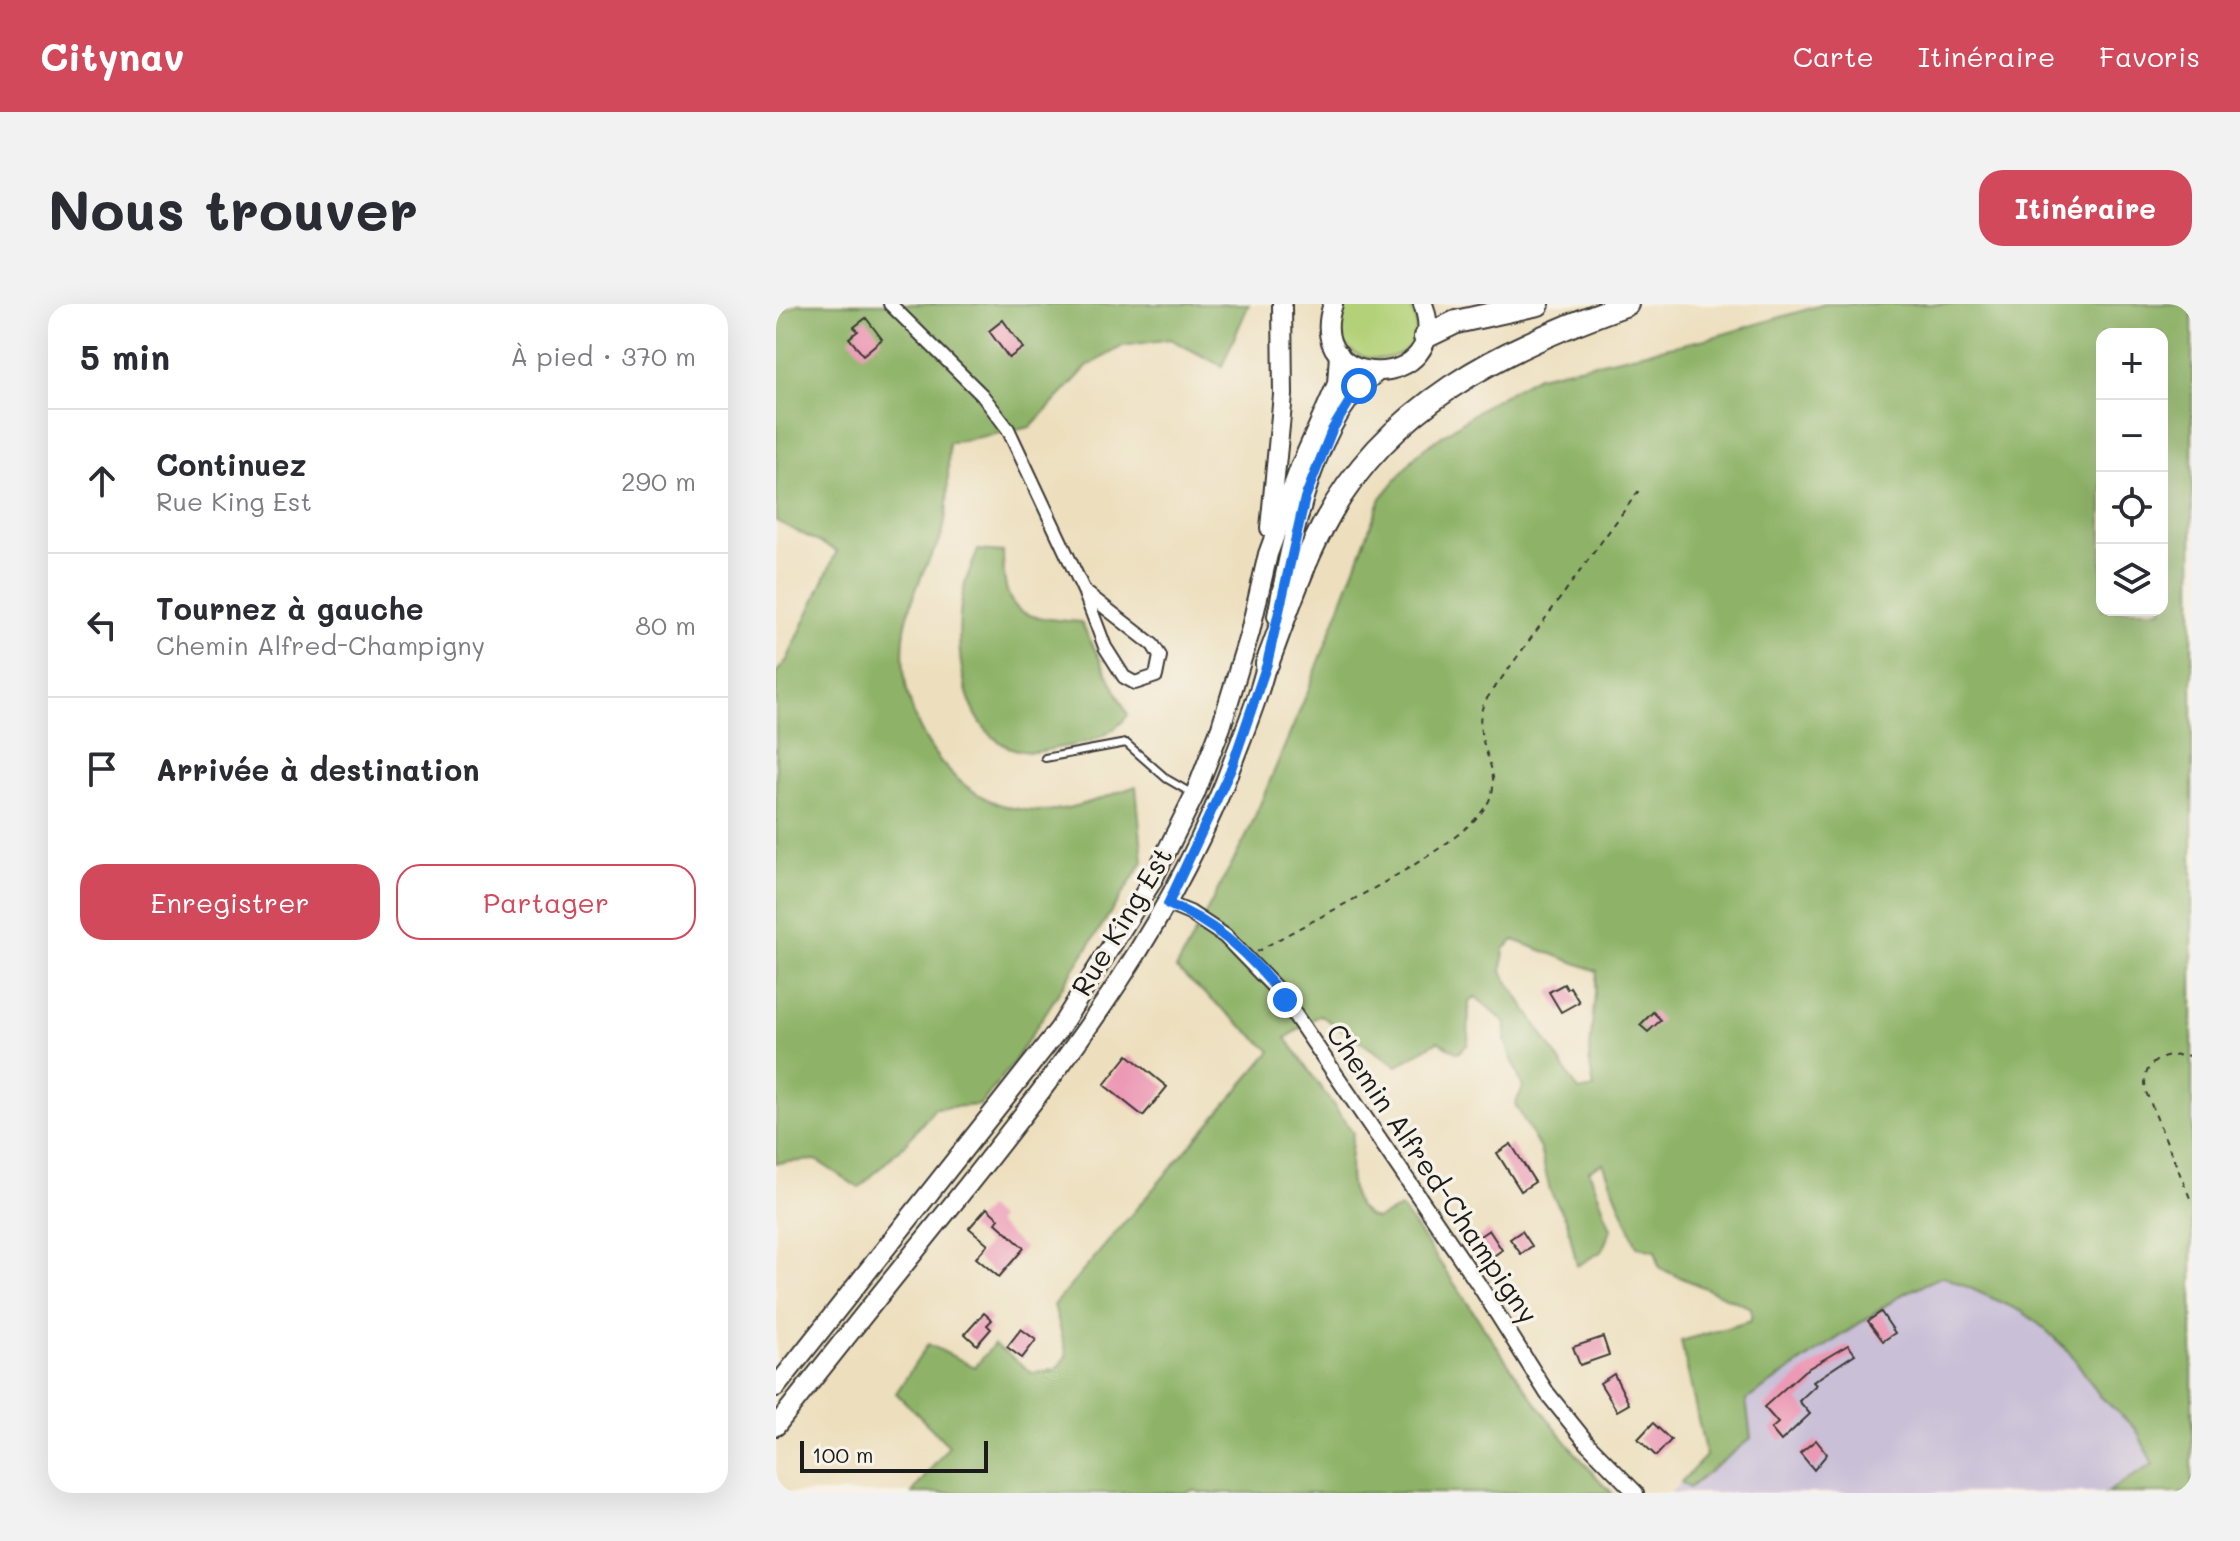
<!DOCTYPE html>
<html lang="fr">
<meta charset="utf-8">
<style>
body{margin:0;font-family:Mali,sans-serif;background:#f2f2f3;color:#2b2b33}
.controls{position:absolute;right:24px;top:24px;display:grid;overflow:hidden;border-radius:16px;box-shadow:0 8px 32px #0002}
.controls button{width:72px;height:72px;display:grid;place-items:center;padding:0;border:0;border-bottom:2px solid #e1e1e2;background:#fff;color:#2b2b33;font:40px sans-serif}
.scale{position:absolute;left:24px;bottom:20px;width:188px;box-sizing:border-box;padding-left:8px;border:4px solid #1c1c1c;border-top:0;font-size:22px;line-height:28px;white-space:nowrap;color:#1c1c1c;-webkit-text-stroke:6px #f7f3e8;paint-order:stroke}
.stop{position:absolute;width:24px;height:24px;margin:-18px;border:6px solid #1a73e8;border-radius:50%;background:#fff}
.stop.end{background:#1a73e8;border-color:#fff;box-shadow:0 2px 8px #0008}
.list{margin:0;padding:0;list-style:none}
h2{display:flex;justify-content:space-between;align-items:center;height:104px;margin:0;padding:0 32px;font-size:34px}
h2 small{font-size:26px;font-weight:400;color:#7c7c81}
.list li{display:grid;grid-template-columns:52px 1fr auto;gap:24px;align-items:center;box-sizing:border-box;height:144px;padding:0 32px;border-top:2px solid #e1e1e2}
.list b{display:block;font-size:30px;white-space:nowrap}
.list p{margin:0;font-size:26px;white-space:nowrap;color:#7c7c81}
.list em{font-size:26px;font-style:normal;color:#7c7c81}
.actions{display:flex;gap:16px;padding:24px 32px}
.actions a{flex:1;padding:18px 0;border:2px solid #d1495b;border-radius:24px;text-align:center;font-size:28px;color:#d1495b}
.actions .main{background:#d1495b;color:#fff}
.icon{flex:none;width:44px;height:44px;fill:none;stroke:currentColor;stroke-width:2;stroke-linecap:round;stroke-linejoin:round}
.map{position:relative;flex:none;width:1416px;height:1189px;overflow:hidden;border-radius:24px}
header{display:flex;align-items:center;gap:48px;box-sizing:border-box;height:112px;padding:0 40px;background:#d1495b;color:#fff}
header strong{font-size:38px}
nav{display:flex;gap:44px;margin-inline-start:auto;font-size:28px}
.intro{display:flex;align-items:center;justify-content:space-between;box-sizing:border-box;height:192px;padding:0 48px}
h1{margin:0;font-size:56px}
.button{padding:20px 36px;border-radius:24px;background:#d1495b;color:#fff;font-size:28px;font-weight:700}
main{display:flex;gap:48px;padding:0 48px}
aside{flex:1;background:#fff;border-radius:24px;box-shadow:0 8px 32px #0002}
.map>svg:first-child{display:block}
.industrial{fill:#c9bfd7}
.green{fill:#b3d178;stroke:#68764a;stroke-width:2}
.forest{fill:#8eb368;stroke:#556842;stroke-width:2;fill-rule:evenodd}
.building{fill:#ec99b5}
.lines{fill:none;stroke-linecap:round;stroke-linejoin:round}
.service-casing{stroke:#3b3934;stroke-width:10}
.minor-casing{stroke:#3b3934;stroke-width:16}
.tertiary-casing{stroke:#3b3934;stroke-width:18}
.primary-casing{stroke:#3b3934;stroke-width:22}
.motorway-casing{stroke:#3b3934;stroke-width:26}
.path{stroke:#3b3934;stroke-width:2;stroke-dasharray:6 6;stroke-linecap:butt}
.service{stroke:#fff;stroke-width:6}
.minor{stroke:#fff;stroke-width:12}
.tertiary{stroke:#fff;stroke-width:14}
.primary{stroke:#fff;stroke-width:18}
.motorway{stroke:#fff;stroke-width:22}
.route{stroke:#1a73e8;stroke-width:10}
.labels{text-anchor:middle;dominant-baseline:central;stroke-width:7;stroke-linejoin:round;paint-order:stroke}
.street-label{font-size:28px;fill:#1c1c1c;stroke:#f7f3e8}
</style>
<header>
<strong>Citynav</strong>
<nav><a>Carte</a><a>Itinéraire</a><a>Favoris</a></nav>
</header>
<div class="intro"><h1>Nous trouver</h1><a class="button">Itinéraire</a></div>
<main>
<aside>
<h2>5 min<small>À pied · 370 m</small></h2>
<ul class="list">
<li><svg class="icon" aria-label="ahead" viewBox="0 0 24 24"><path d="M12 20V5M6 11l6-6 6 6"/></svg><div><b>Continuez</b><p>Rue King Est</p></div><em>290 m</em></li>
<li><svg class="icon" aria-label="left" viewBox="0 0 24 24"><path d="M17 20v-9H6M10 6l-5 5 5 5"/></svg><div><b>Tournez à gauche</b><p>Chemin Alfred-Champigny</p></div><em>80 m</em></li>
<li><svg class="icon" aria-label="arrive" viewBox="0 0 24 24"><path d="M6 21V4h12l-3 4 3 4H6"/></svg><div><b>Arrivée à destination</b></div></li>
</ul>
<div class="actions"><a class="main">Enregistrer</a><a>Partager</a></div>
</aside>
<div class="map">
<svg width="1416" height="1189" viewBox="0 0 1416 1189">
<rect width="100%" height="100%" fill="#f7f3e8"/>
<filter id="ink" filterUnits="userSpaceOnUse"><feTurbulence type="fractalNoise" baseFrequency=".0125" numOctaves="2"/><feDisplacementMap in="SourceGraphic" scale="16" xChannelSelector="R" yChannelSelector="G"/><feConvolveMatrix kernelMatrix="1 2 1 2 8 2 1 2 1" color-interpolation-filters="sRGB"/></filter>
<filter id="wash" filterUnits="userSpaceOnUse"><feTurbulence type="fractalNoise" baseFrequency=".006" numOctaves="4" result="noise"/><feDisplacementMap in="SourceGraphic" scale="32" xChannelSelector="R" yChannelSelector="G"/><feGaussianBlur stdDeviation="1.8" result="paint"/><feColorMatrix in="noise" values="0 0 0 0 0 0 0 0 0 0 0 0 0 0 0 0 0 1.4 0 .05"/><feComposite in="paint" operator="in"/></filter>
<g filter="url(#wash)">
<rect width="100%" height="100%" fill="#eddfbe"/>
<!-- industrial -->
<polygon class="industrial" points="1167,972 1247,1008 1269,1025 1295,1050 1324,1092 1360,1125 1378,1160 1330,1189 894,1189 905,1178 913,1184 970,1096 1127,990"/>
<!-- green -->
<path class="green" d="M570,0H634C671,72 533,74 570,0Z"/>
<!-- forest -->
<g class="forest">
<path d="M22,0H473L446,62L394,35L347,42L312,62L255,123L173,139C171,168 174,203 166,231C163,240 156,249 152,258C141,281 131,307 128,333C120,414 172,503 260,507C294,508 329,493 360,482L367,558L236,761L204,801L159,804L129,840L83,884L40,856L0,859V369L11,356L61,247L0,217V11Z"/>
<path d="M1049,0H1416V1189H1330L1377,1160L1360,1125L1324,1092L1295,1050L1269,1025L1247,1008L1167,972L1127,990L970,1096L975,1134L913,1184L905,1178L930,1152L905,1037L975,1017V1004L883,964L879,947L861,943L827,859L813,866L835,925L826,947L801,962L791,917L774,887L764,845L739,800L747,784L729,737L730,719L700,693L693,698L692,740L682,749L662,737L621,762L544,711L510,734L577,829C574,855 566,905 600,915L625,904C697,999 752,1104 836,1189H425L418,1186L409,1189H136L173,1142L120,1089L152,1040L199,1063L218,1040L257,1069L281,1065L291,1051L278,1001L495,747L400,665L471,531L532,387L605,194L642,149L710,101L762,72L934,34ZM1326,30H1386V306H1326ZM738,636L821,667L813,755L818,784L803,787L726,668L728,645Z"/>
<path d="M202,246L227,248C227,314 245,313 305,318L352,411C337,431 311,440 287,443C277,444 267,448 257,448C182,447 175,333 189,280C192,269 198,257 202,246Z"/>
</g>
<g id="blocks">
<!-- building -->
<g class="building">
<polygon points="90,14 106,35 87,51 73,34 82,27 78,23"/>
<polygon points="227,16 247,44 233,54 213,27"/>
<polygon points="788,680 791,685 794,683 803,698 785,708 773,688"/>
<polygon points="877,708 885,716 872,728 864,721"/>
<polygon points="352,751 391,783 367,812 328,781"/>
<polygon points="735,840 759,878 745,887 721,849"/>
<polygon points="211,904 223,915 220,919 248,944 223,973 200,954 212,940 193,924"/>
<polygon points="713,926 726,946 709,958 695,938"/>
<polygon points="746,927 756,942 745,950 734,935"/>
<polygon points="1105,1008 1119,1029 1107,1037 1092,1017"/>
<polygon points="208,1009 216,1016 211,1021 215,1025 201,1041 189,1030"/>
<polygon points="245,1025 260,1036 246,1054 231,1043"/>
<polygon points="827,1033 833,1051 804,1061 797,1043"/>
<polygon points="1072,1041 1079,1050 1037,1078 1040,1081 1023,1097 1034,1110 1005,1137 995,1125 1002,1119 988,1103 1028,1067"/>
<polygon points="838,1070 853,1100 841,1107 824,1079"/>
<polygon points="877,1119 895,1136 880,1152 862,1135"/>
<polygon points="1040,1136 1051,1150 1038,1166 1024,1149"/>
</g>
</g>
</g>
<g filter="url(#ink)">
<use href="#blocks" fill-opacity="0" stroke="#3b3934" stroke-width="2"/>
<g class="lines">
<defs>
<polyline id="service" points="269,454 350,439 391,475 417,490"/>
<polyline id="minor" points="114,0 206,91 232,125 308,287 329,343 348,373 359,379 380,372 384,352 377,341 308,287"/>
<polyline id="tertiary" points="392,600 414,609 449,632 504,689 703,981 771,1089 812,1140 860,1189"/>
<g id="primary">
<path d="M557,0C526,91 679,88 647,0"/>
<polyline points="494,224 507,91 506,0"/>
<path d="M501,312C515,240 537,113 600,69"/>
<polyline points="0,1083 283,725 375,579 419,490 445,423 474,328 492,250 524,163 561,80 563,50"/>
<path d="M0,1122C63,1041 128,961 192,881C298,747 400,614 459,452C472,418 486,384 493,349"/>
</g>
<g id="motorway">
<polyline points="649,33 680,18 762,0"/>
<path d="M491,360C508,315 523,268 546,224C609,102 726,44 851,0"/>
</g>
</defs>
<!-- service casing -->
<use href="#service" class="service-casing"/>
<!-- minor casing -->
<use href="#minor" class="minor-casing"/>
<!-- tertiary casing -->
<use href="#tertiary" class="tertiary-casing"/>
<!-- primary casing -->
<use href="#primary" class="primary-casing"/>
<!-- motorway casing -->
<use href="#motorway" class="motorway-casing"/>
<!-- path -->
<g class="path">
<path d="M481,648C531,616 698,543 715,492C726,461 692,433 709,397L864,185"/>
<path d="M1416,752C1388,749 1364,756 1370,788L1416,899"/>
</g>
<!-- service -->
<use href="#service" class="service"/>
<!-- minor -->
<use href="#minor" class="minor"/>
<!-- tertiary -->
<use href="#tertiary" class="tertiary"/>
<!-- primary -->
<use href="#primary" class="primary"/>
<!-- motorway -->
<use href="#motorway" class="motorway"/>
</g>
</g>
<g class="lines" filter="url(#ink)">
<!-- route -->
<path class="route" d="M509,696C478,654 441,619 392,600L455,465L491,360L529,194L556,126L583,82"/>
</g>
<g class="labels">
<!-- street labels -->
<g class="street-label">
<text transform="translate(345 617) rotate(-59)">Rue King Est</text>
<text transform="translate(657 869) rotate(56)">Chemin Alfred-Champigny</text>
</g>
</g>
</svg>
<div class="controls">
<button>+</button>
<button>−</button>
<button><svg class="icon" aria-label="locate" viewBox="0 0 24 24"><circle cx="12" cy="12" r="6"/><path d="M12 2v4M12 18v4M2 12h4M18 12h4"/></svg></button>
<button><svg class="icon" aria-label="layers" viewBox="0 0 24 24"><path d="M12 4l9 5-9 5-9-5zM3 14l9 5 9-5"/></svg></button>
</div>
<div class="scale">100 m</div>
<div class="stop" style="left:583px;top:82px"></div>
<div class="stop end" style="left:509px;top:696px"></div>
</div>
</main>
